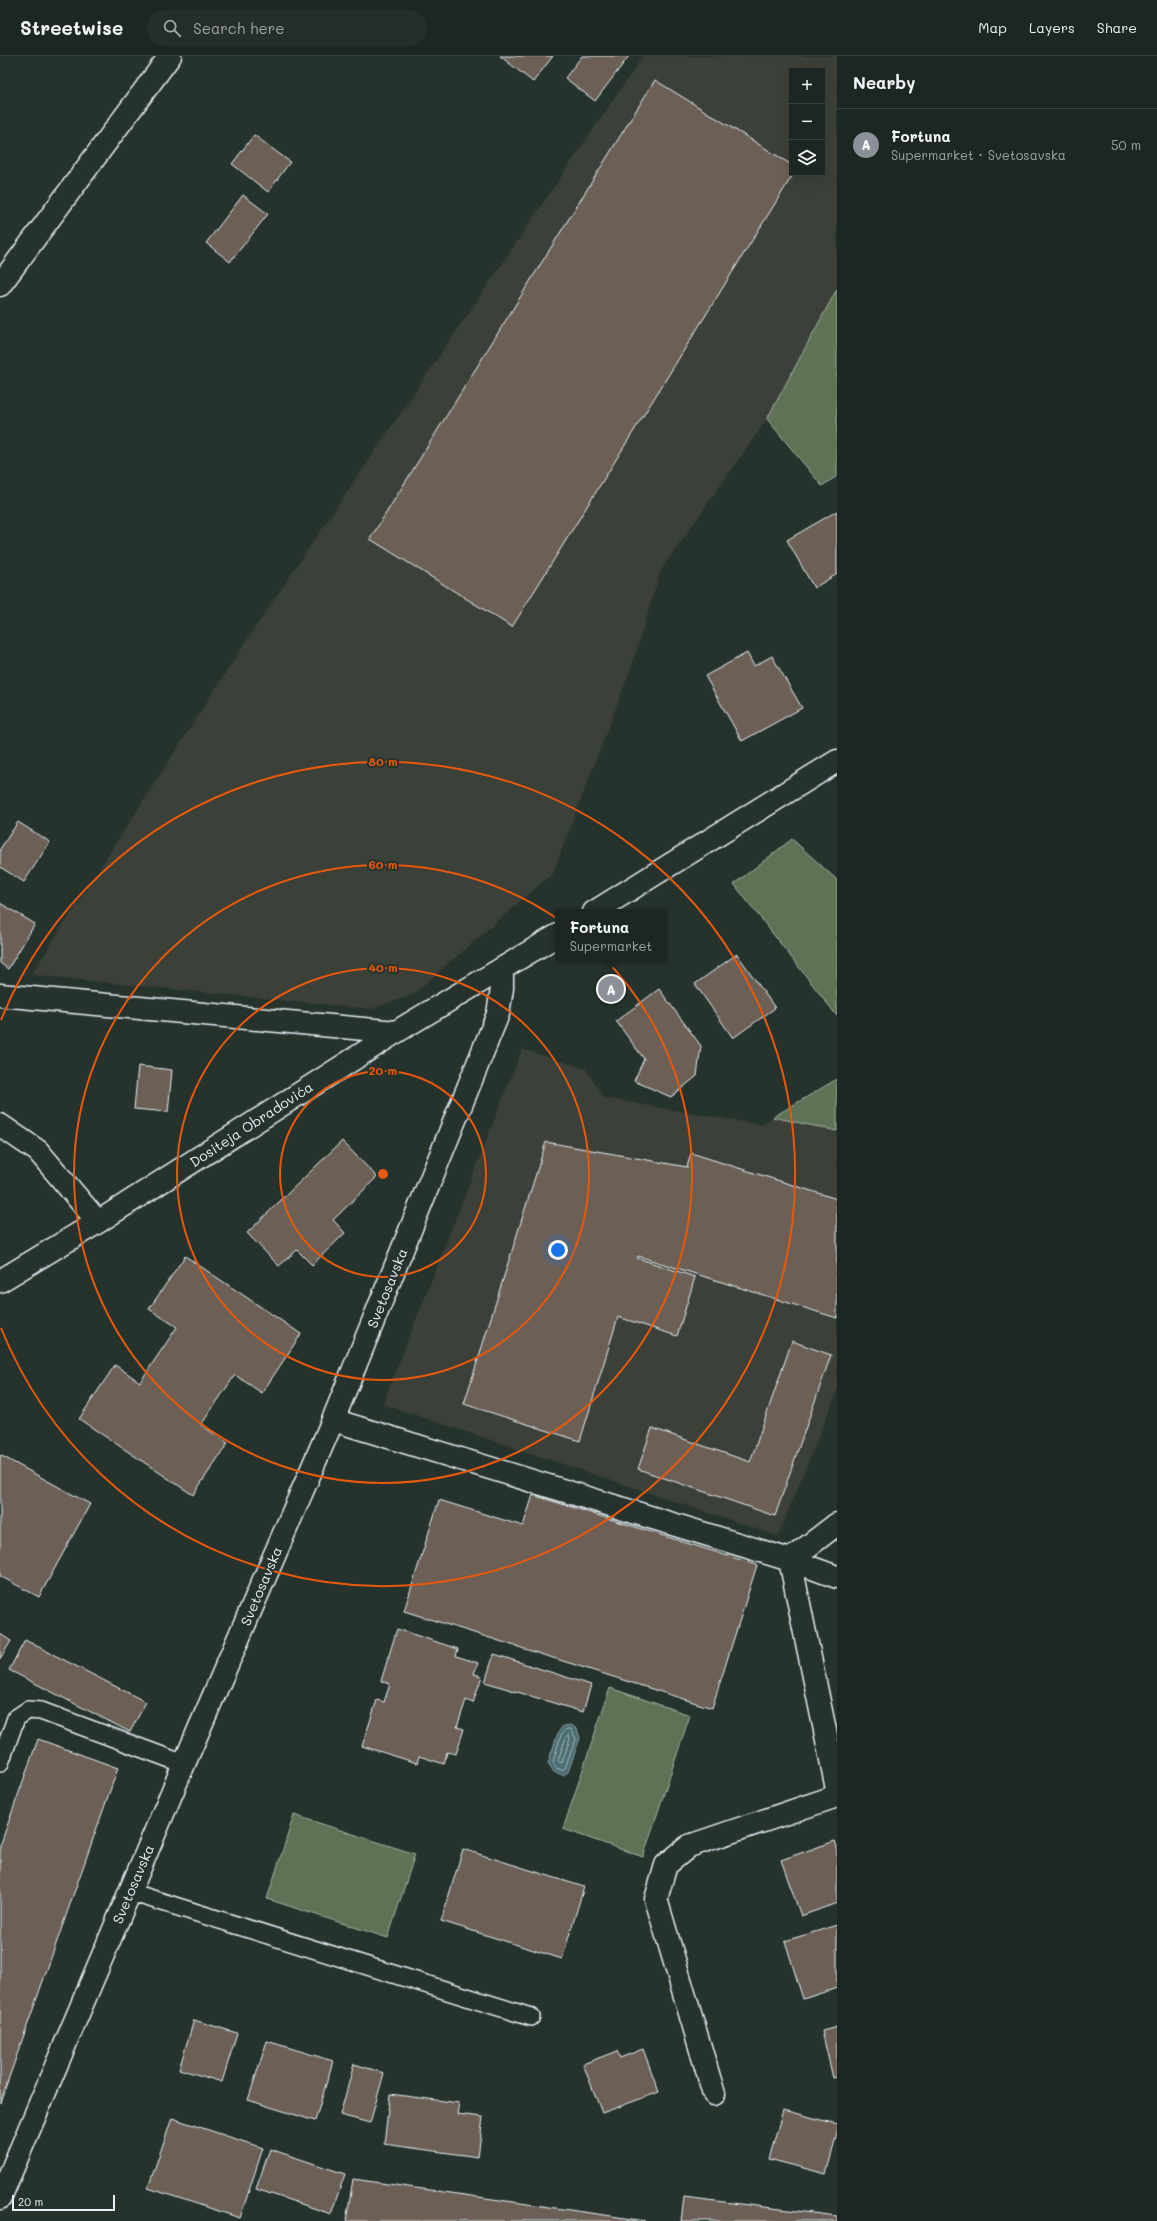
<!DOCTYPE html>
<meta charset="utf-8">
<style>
body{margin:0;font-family:Mali,sans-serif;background:#252e2a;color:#f1f3f6}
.controls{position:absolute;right:12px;top:12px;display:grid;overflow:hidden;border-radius:0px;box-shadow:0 4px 16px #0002}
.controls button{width:36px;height:36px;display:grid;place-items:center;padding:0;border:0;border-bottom:1px solid #3a4340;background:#1c2622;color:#f1f3f6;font:20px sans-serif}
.scale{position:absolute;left:12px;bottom:10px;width:103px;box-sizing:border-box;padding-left:4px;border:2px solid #e8f1f8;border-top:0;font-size:11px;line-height:14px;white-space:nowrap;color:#e8f1f8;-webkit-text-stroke:3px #26332d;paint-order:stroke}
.you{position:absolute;left:558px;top:1194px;width:14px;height:14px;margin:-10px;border:3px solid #fff;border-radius:50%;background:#1a73e8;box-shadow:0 0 0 6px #1a73e833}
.badge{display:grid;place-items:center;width:26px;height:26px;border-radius:50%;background:#8c9099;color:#fff;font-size:13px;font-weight:700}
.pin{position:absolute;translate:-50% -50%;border:2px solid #fff;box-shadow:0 1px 4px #0006}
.popup{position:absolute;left:555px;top:853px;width:112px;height:52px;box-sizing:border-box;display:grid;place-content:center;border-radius:0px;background:#1c2622;filter:drop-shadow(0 1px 3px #0005);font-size:13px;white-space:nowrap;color:#a0a5a5}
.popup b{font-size:15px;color:#f1f3f6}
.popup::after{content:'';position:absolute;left:50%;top:100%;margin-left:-8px;border:8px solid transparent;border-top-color:#1c2622}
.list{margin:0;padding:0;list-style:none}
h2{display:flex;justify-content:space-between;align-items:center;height:52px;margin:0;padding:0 16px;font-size:17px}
h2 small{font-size:13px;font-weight:400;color:#a0a5a5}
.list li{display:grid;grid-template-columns:26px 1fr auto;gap:12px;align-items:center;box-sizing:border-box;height:72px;padding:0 16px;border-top:1px solid #3a4340}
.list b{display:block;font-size:15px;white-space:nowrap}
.list p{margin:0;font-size:13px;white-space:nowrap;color:#a0a5a5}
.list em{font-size:13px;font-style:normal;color:#a0a5a5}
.icon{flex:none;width:22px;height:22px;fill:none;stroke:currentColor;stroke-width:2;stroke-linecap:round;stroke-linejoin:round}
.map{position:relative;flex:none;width:837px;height:2165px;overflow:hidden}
header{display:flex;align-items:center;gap:24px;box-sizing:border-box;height:56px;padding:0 20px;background:#1c2622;border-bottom:1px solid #3a4340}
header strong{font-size:19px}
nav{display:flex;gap:22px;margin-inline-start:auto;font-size:14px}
.search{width:280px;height:36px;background:#252e2a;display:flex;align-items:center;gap:10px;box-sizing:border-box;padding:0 14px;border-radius:22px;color:#a0a5a5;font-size:15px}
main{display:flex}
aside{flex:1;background:#1c2622}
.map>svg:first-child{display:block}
.built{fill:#3b4139;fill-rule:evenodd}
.green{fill:#5f7255;stroke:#a4b2a6}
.water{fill:#4b6c72;stroke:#8aa1a8}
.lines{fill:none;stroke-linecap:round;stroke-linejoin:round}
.shore{stroke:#a9bcc2;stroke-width:1}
.building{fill:#6c6156;stroke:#e8f1f8}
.lane-casing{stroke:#e8f1f8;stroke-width:20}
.street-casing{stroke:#e8f1f8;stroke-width:25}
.secondary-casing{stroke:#e8f1f8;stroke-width:25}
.lane{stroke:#26332d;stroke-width:17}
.street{stroke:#26332d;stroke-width:22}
.secondary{stroke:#26332d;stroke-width:22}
.ring{fill:none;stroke:#e8590c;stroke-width:2}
.labels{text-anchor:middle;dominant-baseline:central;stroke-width:4;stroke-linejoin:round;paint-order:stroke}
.street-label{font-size:14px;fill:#e8f1f8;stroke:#26332d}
.centre{fill:#e8590c;stroke:#26332d;stroke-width:2}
.ring-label{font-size:12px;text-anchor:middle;font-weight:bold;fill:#e8590c;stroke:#26332d;stroke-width:4;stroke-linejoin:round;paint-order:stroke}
</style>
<header>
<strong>Streetwise</strong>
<div class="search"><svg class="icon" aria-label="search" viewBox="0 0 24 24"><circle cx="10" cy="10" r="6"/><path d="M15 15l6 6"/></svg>Search here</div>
<nav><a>Map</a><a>Layers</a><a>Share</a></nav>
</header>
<main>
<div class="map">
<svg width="837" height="2165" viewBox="0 0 837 2165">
<rect width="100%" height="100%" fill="#26332d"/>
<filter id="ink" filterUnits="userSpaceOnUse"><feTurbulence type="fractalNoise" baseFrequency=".025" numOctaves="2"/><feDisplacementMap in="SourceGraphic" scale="8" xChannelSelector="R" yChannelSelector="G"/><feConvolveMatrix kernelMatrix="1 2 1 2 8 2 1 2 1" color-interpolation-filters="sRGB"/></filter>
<g filter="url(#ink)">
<!-- built -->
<g class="built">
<path d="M643,0H837V233L767,363L661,514L631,612L553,817L412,939L371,953L31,919L252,576ZM792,15H822V117H792Z"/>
<polygon points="522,993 586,1013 604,1042 761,1069 773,1061 837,1075 837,1335 778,1480 383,1348"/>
</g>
<!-- green -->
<g class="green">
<polygon points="837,233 837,420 822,430 767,363"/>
<polygon points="792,783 837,824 837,960 734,828"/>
<polygon points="837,1023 837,1075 773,1061"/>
<polygon points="610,1632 690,1659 643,1801 563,1773"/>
<polygon points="294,1759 415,1798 388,1882 267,1843"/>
</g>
<!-- water -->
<polygon class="water" points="571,1669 577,1673 580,1682 568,1716 563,1719 554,1716 548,1707 558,1677 563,1670"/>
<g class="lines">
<!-- shore -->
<g class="shore">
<polygon points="571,1673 576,1683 565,1712 562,1714 556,1712 553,1706 561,1679 565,1674"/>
<polygon points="569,1679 570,1683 562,1706 560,1707 558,1704 566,1681"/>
</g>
</g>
<!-- building -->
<g class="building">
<polygon points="500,0 553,0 533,26"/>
<polygon points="582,0 629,0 595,45 565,22"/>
<polygon points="655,24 792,109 792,117 794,117 512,571 370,483"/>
<polygon points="254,79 290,106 268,136 232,108"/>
<polygon points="243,139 268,158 230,206 206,187"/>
<polygon points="837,455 837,518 814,532 787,484"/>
<polygon points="747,597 754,610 772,600 802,652 742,685 705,620"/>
<polygon points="18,766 50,786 24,826 0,811 0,793"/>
<polygon points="0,847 35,868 8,913 0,907"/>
<polygon points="737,898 775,952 733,982 695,928"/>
<polygon points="659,933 701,990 697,1020 671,1041 634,1025 644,1003 616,965"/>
<polygon points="138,1010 172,1014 168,1056 134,1053"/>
<polygon points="342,1085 377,1121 333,1164 345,1177 312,1209 297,1194 279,1210 247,1177"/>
<polygon points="546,1086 687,1111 691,1097 837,1143 837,1262 638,1200 637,1202 695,1221 677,1280 618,1261 580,1385 464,1348"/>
<polygon points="185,1200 301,1278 262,1337 235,1319 201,1369 228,1387 193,1439 79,1363 115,1309 140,1326 177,1271 149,1253"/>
<polygon points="792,1285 831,1299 775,1460 638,1413 652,1372 750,1406"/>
<polygon points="0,1399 90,1448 39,1541 0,1520"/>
<polygon points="533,1439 757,1509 712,1652 404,1555 439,1444 523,1470"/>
<polygon points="397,1573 458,1593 456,1600 478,1607 474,1618 482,1620 473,1647 466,1644 457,1671 464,1673 456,1698 447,1696 444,1708 419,1700 417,1707 362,1690 377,1644 384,1646 390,1628 381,1625"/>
<polygon points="0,1578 11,1585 0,1603"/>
<polygon points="25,1584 146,1646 130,1676 9,1614"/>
<polygon points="494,1598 591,1629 583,1656 485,1626"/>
<polygon points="38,1683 118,1712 0,2047 0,1790"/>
<polygon points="835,1785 837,1791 837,1847 801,1860 781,1804"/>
<polygon points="463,1793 584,1831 562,1903 441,1865"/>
<polygon points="837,1869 837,1932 803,1943 785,1885"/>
<polygon points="194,1964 237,1977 222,2026 179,2013"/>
<polygon points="837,1971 837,2021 833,2022 822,1975"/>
<polygon points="267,1985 333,2005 315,2065 248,2044"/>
<polygon points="643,1993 659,2036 602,2057 583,2008 617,1995 620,2002"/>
<polygon points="354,2008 384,2017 370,2067 340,2059"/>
<polygon points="390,2038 459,2047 457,2058 483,2061 478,2101 384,2088"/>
<polygon points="783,2054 837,2068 837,2078 826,2118 769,2103"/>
<polygon points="172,2062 263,2092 240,2162 148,2132"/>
<polygon points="270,2093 345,2118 331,2158 256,2133"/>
<polygon points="353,2123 646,2165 346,2165"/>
<polygon points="684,2141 837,2160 837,2165 681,2165"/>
</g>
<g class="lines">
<defs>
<g id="lane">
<polyline points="0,1707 16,1662 28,1654 41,1655 184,1708"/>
<polyline points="130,1836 531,1961"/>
</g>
<g id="street">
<polyline points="0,229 170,0"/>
<polyline points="0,939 396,976"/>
<polyline points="0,1069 38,1095 98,1166"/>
<polyline points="333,1364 790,1504 837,1521"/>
<polyline points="837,1468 790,1504 837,1733"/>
<polyline points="714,2038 656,1843 666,1809 689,1790 837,1740"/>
</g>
<g id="secondary">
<polyline points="594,856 837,705"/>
<polyline points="0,1225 98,1166 396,976 558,879"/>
<polyline points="0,2142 184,1708 333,1364 498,958 502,932 502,913"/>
</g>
</defs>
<!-- lane casing -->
<use href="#lane" class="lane-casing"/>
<!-- street casing -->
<use href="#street" class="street-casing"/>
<!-- secondary casing -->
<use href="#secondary" class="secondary-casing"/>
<!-- lane -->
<use href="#lane" class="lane"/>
<!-- street -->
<use href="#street" class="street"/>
<!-- secondary -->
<use href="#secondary" class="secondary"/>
</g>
</g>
<!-- distance rings -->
<g class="ring">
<circle cx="383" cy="1118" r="103"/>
<circle cx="383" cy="1118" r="206"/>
<circle cx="383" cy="1118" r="309"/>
<path d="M1 964A412 412 0 1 1 1 1272"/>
</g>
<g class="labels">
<!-- street labels -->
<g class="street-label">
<text transform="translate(251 1068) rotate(-33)">Dositeja Obradovića</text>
<text transform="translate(387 1232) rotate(-68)">Svetosavska</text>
<text transform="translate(261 1530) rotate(-67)">Svetosavska</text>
<text transform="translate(133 1828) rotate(-67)">Svetosavska</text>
</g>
</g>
<circle cx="383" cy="1118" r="6" class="centre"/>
<g class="ring-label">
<text x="383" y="710">80 m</text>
<text x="383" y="813">60 m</text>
<text x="383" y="916">40 m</text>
<text x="383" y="1019">20 m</text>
</g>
</svg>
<div class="controls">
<button>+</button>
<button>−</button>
<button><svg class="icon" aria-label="layers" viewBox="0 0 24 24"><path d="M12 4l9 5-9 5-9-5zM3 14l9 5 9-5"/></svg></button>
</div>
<div class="scale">20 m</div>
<div class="you"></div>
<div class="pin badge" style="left:611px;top:933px">A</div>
<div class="popup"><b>Fortuna</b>Supermarket</div>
</div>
<aside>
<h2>Nearby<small></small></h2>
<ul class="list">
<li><span class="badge">A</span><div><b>Fortuna</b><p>Supermarket · Svetosavska</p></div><em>50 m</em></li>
</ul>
</aside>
</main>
